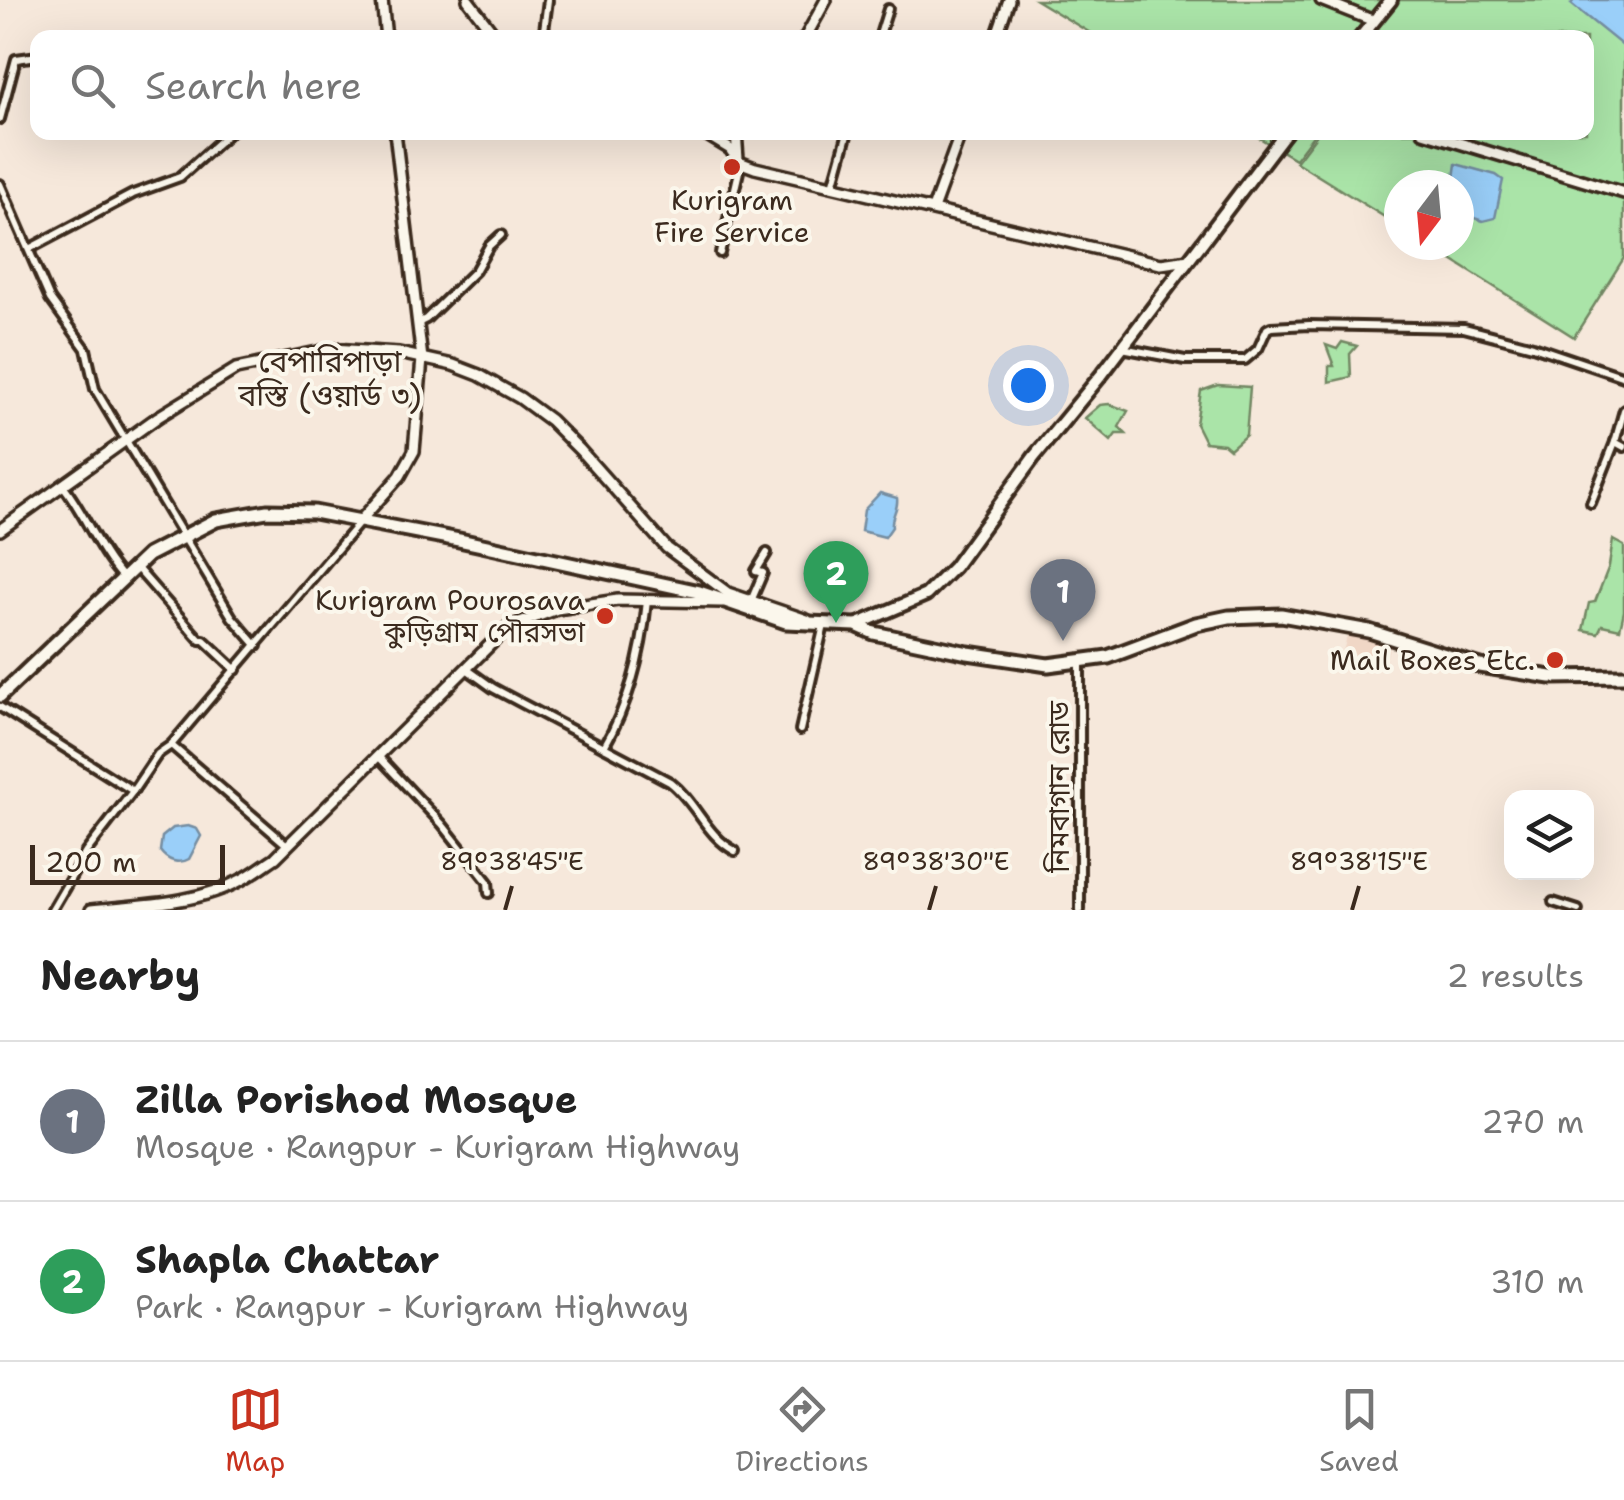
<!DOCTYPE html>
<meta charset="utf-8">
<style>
body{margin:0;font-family:"Shantell Sans","Noto Sans Bengali",sans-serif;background:#f2f2f2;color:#222}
.controls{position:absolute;right:30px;bottom:30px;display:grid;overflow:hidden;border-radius:20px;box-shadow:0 10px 40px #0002}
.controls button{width:90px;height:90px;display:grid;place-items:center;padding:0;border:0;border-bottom:2px solid #e0e0e0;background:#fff;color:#222;font:50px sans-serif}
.compass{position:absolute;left:1384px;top:170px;width:90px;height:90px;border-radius:50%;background:#fff;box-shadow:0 10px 40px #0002;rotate:196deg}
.scale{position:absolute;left:30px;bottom:25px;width:195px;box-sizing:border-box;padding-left:10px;border:5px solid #3b2a1e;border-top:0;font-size:28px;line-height:35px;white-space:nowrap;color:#3b2a1e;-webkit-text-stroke:8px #fbf7ec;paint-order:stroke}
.you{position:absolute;left:1028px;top:385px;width:35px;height:35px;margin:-25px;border:8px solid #fff;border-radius:50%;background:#1a73e8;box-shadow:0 0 0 15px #1a73e833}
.badge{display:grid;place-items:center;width:65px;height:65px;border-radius:50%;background:#c8321e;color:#fff;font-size:32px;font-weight:700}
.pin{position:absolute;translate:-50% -82px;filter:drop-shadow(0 2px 5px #0008)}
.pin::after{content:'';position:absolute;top:52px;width:35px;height:30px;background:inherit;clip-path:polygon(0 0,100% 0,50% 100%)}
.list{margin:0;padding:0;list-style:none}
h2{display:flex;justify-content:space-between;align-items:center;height:130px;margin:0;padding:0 40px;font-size:42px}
h2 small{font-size:32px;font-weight:400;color:#767676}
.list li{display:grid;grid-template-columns:65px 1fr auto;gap:30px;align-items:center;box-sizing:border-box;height:160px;padding:0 40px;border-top:2px solid #e0e0e0}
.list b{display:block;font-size:38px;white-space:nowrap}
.list p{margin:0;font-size:32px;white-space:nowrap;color:#767676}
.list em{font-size:32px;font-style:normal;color:#767676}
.icon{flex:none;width:55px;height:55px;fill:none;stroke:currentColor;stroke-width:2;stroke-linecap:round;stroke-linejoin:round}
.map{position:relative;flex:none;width:1624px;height:910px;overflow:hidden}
.search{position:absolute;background:#fff;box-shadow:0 10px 40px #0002;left:30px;right:30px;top:30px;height:110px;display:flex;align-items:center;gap:25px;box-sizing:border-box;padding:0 35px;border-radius:20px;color:#767676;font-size:38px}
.sheet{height:450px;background:#fff}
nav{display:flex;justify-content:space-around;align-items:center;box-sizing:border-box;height:140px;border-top:2px solid #e0e0e0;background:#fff;font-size:28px;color:#767676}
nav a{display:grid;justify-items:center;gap:5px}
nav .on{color:#c8321e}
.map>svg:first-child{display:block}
.built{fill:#f0d7c6}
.green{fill:#aae4a8;stroke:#728763;stroke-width:2.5}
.water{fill:#9acff9;stroke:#748da1;stroke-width:2.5}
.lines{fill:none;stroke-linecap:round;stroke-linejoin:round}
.minor-casing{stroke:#3b2a1e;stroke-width:14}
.tertiary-casing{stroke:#3b2a1e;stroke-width:16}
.primary-casing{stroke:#3b2a1e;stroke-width:18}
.trunk-casing{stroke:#3b2a1e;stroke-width:19}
.minor{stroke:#fbf7ec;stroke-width:6}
.tertiary{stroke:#fbf7ec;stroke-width:9}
.primary{stroke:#fbf7ec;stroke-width:10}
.trunk{stroke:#fbf7ec;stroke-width:11}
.ticks{fill:none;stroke:#3b2a1e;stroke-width:4}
.poi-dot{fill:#c8321e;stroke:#fbf7ec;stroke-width:4}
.labels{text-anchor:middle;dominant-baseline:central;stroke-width:8;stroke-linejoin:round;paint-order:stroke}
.poi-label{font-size:28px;fill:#3b2a1e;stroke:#fbf7ec;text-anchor:end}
.street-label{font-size:28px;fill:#3b2a1e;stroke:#fbf7ec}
.neighbourhood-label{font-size:30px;fill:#3b2a1e;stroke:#fbf7ec}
.ticks-label{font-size:25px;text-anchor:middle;fill:#3b2a1e;stroke:#fbf7ec;stroke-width:8;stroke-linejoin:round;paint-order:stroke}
</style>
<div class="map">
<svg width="1624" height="910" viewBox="0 0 1624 910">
<rect width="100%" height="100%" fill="#f6e8db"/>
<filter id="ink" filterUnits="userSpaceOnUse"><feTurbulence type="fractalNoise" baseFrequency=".01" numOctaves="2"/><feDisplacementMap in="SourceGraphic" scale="20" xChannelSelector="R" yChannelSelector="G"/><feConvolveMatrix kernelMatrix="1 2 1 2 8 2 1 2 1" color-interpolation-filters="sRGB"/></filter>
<g filter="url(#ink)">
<!-- built -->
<polygon class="built" points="1348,632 1390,641 1386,661 1343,652"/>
<!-- green -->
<g class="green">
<polygon points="1036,0 1624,0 1624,258 1574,337 1428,245 1459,245 1459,185 1399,185 1399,226 1296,162 1318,133 1586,132 1586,38 1391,38 1391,33 1387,38 1097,37"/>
<polygon points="1251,133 1315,133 1295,159"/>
<polygon points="1342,342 1357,346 1350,354 1351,377 1329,382 1329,366 1334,366 1326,345 1337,349"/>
<polygon points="1218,385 1250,387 1246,435 1230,449 1224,444 1205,442 1196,424 1201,391"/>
<polygon points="1109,404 1128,411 1119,427 1126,434 1116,434 1111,441 1085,418 1100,405"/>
<polygon points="1613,540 1624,546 1624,611 1620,629 1602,625 1598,633 1583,630 1589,603 1595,602 1609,566"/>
</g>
<!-- water -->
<g class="water">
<polygon points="1574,0 1624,0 1624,47 1571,4"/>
<polygon points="1456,164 1496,175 1503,180 1495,218 1483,221 1459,213 1459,185 1453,185"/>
<path d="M880,493L897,498C899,510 890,516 892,527L885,537L861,531L864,510Z"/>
<path d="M188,826L197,829L201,836L189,859C179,865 167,861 160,851L162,837L173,828Z"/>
</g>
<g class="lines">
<defs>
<g id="minor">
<polyline points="543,38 548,0"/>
<polyline points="879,38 888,9"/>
<polyline points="0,119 16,59 38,56"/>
<polyline points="0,184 50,299 86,349 95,389 232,617 257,646"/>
<polyline points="833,186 848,132"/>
<polyline points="29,249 133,194 180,177 230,132"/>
<polyline points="720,253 741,163"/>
<polyline points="418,323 426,319 475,271 489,246 501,235"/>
<polyline points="1122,348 1185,360 1245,360 1258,349 1267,329 1271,327 1310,325 1464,328 1533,346 1624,377"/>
<polyline points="1624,410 1615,442 1624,447"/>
<path d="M64,487C86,516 98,550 123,578"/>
<polyline points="1591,503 1615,442"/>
<polyline points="136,567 200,640 204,640 236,670"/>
<polyline points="751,601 763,573 756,571 767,553"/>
<polyline points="1080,663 1080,910"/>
<path d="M468,670L493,688L670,782C696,802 706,836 735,851"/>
<polyline points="0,707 133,791 86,852 52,910"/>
<polyline points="800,730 824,625"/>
<path d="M604,747C630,702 642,652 647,601"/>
<polyline points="378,756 442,824 488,882 489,893"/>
<polyline points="133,791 158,754 171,745"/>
<polyline points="287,845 171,745 360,522"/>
<polyline points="1553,902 1578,910"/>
</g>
<g id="tertiary">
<polyline points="382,0 386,38"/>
<polyline points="468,0 497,38"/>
<polyline points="1321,0 1374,21"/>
<polyline points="805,38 826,0"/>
<polyline points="996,38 1009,0"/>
<polyline points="702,132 730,149 739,162 755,168 1161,264 1189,260"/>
<polyline points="736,132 738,159"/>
<polyline points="1423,132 1624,193"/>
<polyline points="933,209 961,132"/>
<polyline points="360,521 400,476 414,451 422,359 395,132"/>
<polyline points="0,530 158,417 236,369 332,349 399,353 453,365 479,375 520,398 550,420 580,450 667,548 728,593 807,620"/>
<path d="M91,910C139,905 198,904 241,880C253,874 264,865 275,858L507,628L557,609L618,600L722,602"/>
</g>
<g id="primary">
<polyline points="1360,38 1391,0"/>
<polyline points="856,625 926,595 954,567 1034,457 1103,373 1286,132"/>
</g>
<polyline id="trunk" points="0,696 148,555 216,520 267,511 314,512 459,540 699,592 786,622 856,625 874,633 968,653 1048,665 1108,657 1196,624 1229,617 1281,615 1369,631 1480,666 1551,677 1624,676"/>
</defs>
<!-- minor casing -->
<use href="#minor" class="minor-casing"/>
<!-- tertiary casing -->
<use href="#tertiary" class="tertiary-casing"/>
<!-- primary casing -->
<use href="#primary" class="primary-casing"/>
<!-- trunk casing -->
<use href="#trunk" class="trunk-casing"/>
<!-- minor -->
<use href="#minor" class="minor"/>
<!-- tertiary -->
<use href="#tertiary" class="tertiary"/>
<!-- primary -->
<use href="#primary" class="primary"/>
<!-- trunk -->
<use href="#trunk" class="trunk"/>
</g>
</g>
<!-- ticks -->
<path class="ticks" d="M505,910L512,886M929,910L936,886M1352,910L1359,886"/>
<!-- markers -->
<g class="poi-dot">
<circle cx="732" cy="167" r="10"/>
<circle cx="605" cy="616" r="10"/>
<circle cx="1555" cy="660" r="10"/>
</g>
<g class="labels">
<!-- poi labels -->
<g class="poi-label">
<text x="732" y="200" text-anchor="middle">Kurigram<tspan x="732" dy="32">Fire Service</tspan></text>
<text x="585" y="600">Kurigram Pourosava<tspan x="585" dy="32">কুড়িগ্রাম পৌরসভা</tspan></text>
<text x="1535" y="660">Mail Boxes Etc.</text>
</g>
<!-- street labels -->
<g class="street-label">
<text transform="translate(1059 787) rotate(-90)">নিমবাগান রোড</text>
</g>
<!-- neighbourhood labels -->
<g class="neighbourhood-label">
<text x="330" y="361">বেপারিপাড়া<tspan x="330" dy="34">বস্তি (ওয়ার্ড ৩)</tspan></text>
</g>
</g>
<g class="ticks-label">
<text x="512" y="870">89°38'45"E</text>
<text x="936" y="870">89°38'30"E</text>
<text x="1359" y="870">89°38'15"E</text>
</g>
</svg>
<div class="controls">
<button><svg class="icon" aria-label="layers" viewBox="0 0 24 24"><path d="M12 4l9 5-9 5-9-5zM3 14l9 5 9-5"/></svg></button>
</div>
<svg class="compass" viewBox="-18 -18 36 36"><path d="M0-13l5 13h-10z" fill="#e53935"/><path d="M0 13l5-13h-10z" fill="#767676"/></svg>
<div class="scale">200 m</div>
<div class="you"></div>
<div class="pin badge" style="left:1063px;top:641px;background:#6b7280">1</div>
<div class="pin badge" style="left:836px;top:623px;background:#2e9e5b">2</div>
<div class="search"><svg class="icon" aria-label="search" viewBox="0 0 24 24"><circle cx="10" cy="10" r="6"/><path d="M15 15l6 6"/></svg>Search here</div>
</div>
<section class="sheet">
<h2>Nearby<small>2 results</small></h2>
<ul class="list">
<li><span class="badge" style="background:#6b7280">1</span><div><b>Zilla Porishod Mosque</b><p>Mosque · Rangpur - Kurigram Highway</p></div><em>270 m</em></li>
<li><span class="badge" style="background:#2e9e5b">2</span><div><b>Shapla Chattar</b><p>Park · Rangpur - Kurigram Highway</p></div><em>310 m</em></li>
</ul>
</section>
<nav>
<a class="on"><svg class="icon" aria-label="map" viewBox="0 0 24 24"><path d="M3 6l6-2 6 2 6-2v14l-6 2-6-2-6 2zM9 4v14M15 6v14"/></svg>Map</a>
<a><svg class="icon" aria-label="directions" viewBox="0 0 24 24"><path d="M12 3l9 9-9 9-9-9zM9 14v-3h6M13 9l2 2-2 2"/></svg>Directions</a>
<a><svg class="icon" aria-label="saved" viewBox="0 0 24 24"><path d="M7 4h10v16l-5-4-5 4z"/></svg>Saved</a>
</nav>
